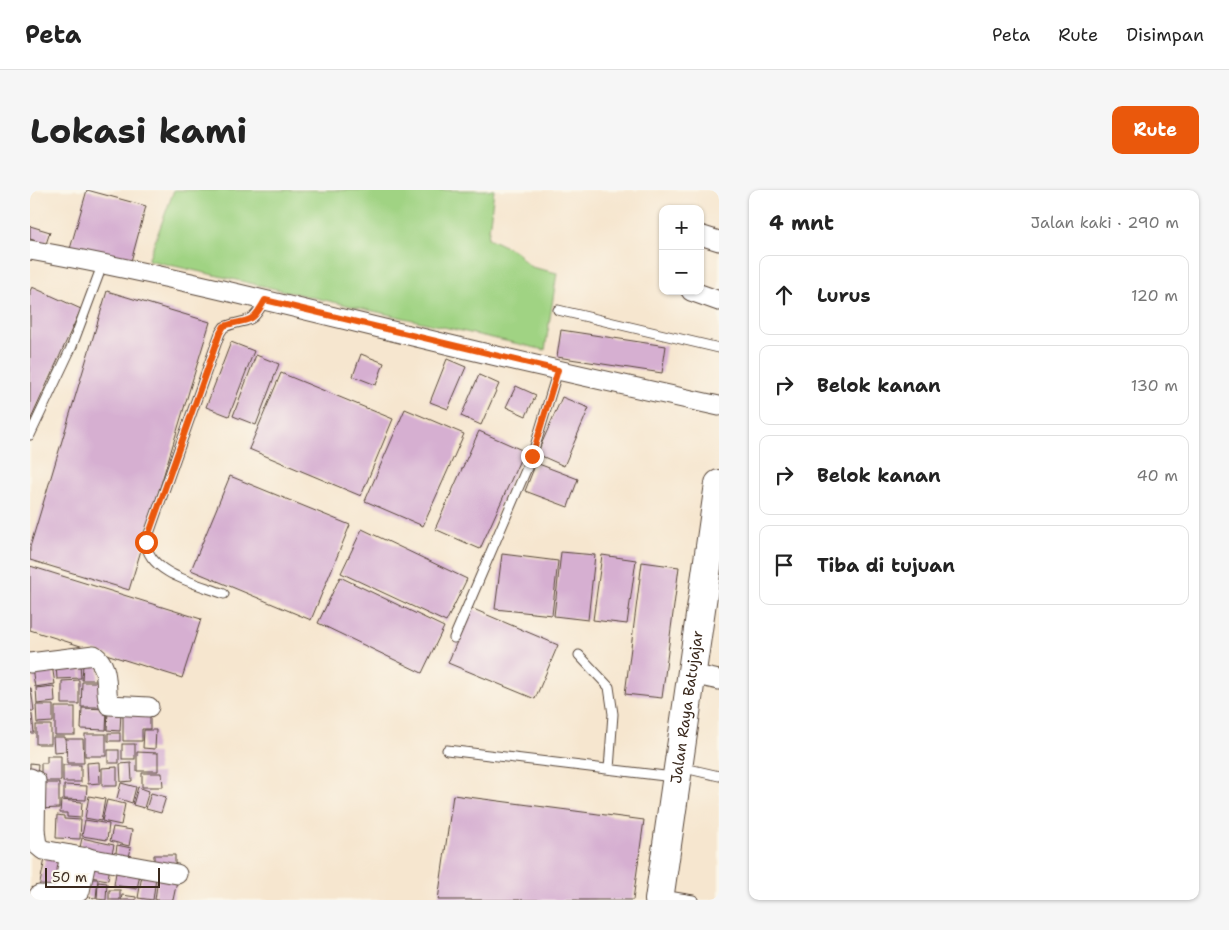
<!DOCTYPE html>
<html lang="id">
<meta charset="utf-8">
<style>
body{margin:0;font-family:"Shantell Sans",sans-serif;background:#f6f6f6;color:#222}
.controls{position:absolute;right:15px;top:15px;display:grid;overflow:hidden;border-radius:10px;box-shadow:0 1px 4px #0004}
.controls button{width:45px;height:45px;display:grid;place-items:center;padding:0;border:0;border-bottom:1px solid #e0e0e0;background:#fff;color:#222;font:25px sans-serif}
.scale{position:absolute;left:15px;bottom:12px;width:115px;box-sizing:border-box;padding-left:5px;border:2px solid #3b2a1e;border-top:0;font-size:14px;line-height:18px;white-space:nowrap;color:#3b2a1e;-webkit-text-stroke:4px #fbf7ec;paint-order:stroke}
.stop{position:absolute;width:15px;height:15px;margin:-11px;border:4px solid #ea580c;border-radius:50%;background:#fff}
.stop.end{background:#ea580c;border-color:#fff;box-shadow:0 1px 5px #0008}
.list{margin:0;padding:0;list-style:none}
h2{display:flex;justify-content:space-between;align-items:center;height:65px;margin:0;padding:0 20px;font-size:21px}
h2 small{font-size:16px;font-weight:400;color:#767676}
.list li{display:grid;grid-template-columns:32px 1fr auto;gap:15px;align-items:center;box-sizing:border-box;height:80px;margin:0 10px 10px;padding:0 10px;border:1px solid #e0e0e0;border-radius:10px}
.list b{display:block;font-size:19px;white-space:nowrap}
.list em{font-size:16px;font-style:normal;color:#767676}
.icon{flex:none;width:28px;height:28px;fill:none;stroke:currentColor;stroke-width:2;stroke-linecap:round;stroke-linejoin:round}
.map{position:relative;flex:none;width:689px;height:710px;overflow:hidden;border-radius:10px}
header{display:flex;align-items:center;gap:30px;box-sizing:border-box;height:70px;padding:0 25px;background:#fff;border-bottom:1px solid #e0e0e0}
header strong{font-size:24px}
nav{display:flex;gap:28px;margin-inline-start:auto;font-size:18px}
.intro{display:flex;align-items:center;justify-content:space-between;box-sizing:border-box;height:120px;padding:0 30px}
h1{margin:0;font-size:35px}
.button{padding:12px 22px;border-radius:10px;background:#ea580c;color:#fff;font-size:18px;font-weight:700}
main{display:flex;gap:30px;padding:0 30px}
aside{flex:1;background:#fff;border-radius:10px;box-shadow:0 1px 4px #0004}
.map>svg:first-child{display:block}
.green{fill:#a0d383;stroke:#6e7e50}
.building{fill:#d6afd1}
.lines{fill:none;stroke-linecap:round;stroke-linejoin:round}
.service-casing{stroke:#574639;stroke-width:11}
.minor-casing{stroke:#574639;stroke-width:21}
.trunk-casing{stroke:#574639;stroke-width:30}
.service{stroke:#fff;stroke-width:9}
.minor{stroke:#fff;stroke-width:19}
.trunk{stroke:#fff;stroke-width:28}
.route{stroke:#ea580c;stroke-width:6}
.labels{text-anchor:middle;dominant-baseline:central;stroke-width:4;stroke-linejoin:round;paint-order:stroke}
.street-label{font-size:15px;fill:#3b2a1e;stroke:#fbf7ec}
</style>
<header>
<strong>Peta</strong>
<nav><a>Peta</a><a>Rute</a><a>Disimpan</a></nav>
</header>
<div class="intro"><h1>Lokasi kami</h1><a class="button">Rute</a></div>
<main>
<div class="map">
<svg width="689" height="710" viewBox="0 0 689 710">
<rect width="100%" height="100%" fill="#fbf7ec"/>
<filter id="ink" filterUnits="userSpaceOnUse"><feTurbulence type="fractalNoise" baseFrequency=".02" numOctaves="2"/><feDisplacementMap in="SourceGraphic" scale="10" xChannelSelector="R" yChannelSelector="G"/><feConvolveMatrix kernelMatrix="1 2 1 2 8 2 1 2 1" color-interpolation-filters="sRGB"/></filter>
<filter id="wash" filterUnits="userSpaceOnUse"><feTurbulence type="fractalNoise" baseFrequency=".0096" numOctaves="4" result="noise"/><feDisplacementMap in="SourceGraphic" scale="20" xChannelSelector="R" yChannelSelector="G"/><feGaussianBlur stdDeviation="1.12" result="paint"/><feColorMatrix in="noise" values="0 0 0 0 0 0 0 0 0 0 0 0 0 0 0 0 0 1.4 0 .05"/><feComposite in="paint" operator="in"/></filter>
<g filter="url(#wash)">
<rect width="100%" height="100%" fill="#f6e6cf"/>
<!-- green -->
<polygon class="green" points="144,0 464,0 458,48 487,62 491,68 501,77 527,83 515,160 118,70"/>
<g id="blocks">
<!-- building -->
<g class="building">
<polygon points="57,0 116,16 100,75 40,59"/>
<polygon points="0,36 20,42 16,54 0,49"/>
<polygon points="2,97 51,119 0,231 0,101"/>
<polygon points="77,101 180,132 99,400 0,370 0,357"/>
<polygon points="531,140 636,156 632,183 527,167"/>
<polygon points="201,152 224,161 199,226 176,217"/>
<polygon points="331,164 354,173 346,195 323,186"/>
<polygon points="226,165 249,174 226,235 203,226"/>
<polygon points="417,169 436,177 418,219 400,212"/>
<polygon points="251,183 363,229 331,306 219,259"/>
<polygon points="449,185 469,194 451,235 431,226"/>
<polygon points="486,196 506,205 496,226 476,217"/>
<polygon points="532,207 559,218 534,276 507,264"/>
<polygon points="375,219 434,244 393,336 335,311"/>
<polygon points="449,241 494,261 450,359 405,339"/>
<polygon points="506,273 548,289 538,317 495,301"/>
<polygon points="200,286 320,335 281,430 161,380"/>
<polygon points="332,339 437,389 416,432 311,383"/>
<polygon points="531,362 565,365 558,430 524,426"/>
<polygon points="472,364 528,371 522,425 465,419"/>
<polygon points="572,365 606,370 597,434 563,430"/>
<polygon points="612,372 649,377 632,508 595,504"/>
<polygon points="0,376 171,429 152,488 0,440"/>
<polygon points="310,387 414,437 392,483 288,433"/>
<polygon points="441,418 528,455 505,509 418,473"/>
<polygon points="50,474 51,488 27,489 26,475"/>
<polygon points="53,474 69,475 68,490 52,490"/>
<polygon points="22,475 25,494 5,497 2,478"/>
<polygon points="49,490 49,514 32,514 32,491"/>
<polygon points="52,492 73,492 73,517 51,517"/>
<polygon points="24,496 25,512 7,514 6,498"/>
<polygon points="0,498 1,498 4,521 0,521"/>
<polygon points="6,515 23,515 23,532 7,533"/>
<rect x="25" y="517" width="20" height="28"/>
<polygon points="52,518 77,519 76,540 51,539"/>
<polygon points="78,521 91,522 90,541 77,540"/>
<polygon points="93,522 120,522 120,539 112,539 112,551 93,551"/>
<polygon points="0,524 2,524 4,543 0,543"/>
<rect x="6" y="535" width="15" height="19"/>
<polygon points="114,540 126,540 125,559 113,558"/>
<rect x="78" y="543" width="12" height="8"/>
<rect x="55" y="544" width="21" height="22"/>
<polygon points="23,547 35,547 36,561 24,562"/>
<polygon points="36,549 53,549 54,573 37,573"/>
<rect x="92" y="554" width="13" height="15"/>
<rect x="78" y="560" width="11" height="13"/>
<polygon points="107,562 128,563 128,581 107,581"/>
<polygon points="17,566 31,566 31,591 11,591 11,573 17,573"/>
<polygon points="69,572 70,593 58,594 57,573"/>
<polygon points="0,573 8,574 7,587 0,586"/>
<polygon points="101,573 102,591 91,592 90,574"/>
<rect x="33" y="575" width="18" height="17"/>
<polygon points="87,577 87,596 72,596 72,578"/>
<polygon points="112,583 132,583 133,597 112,597"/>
<polygon points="9,593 29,593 29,618 9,619"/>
<polygon points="91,593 106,597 102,613 87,608"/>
<polygon points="34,595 57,596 56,610 34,609"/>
<polygon points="108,597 119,601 114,618 103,615"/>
<polygon points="121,603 136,607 131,623 116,619"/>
<polygon points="423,605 614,630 603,710 408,710"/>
<polygon points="59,606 75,609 71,631 55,628"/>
<polygon points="31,610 52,612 51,628 37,627 37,623 30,623"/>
<polygon points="77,610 95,614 91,635 72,631"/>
<polygon points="27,625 34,626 34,629 51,630 50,649 26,648"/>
<polygon points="55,630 79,634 77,650 52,646"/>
<polygon points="83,637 102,640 99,656 80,651"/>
<polygon points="52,648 84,655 81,668 49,662"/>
<polygon points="87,655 101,658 98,672 85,670"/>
<polygon points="16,664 37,668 30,702 9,698"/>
<polygon points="124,665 145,665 145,678 124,679"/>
<polygon points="62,672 80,674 78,690 60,687"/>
<polygon points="87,676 111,679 107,699 84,695"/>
<polygon points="112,685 126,687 123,710 108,708"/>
<polygon points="128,688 147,691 143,710 125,710"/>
<polygon points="59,689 68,689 66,708 57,707"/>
<polygon points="68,692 77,693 76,710 67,709"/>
<rect x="79" y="700" width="11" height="10"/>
<polygon points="92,705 106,707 106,710 91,710"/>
</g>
</g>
</g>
<g filter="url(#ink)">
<use href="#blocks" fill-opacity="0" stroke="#574639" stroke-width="1"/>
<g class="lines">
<defs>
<g id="service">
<polyline points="528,120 689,158"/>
<polyline points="0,245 42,156 73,73"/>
<path d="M194,404C169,394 118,384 116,352L190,143L194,137C220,127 220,137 235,110"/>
<polyline points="424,448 502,266 528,180"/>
<polyline points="549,465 579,497 583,524 579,579"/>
<polyline points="417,560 643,587"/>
<polyline points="650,577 689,586"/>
<polyline points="632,705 663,710"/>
</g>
<g id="minor">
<polyline points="670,45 689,51"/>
<path d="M0,60C140,85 278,121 416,154C507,176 598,196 689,216"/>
<polyline points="661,101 689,111"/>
<path d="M0,473L64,465C81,478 74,496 79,515L119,517"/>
<polyline points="661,484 689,490"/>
<polyline points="0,588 6,591 5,641"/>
<polyline points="0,641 5,641 7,655 13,660 147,684"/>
<polyline points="9,705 32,706 40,665"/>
<polyline points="32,706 44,705 50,701 57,667"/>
</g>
<g id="trunk">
<path id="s1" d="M629,710L689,294"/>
</g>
</defs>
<!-- service casing -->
<use href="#service" class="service-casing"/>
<!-- minor casing -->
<use href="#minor" class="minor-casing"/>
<!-- trunk casing -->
<use href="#trunk" class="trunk-casing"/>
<!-- service -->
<use href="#service" class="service"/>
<!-- minor -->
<use href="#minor" class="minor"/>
<!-- trunk -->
<use href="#trunk" class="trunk"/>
</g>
</g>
<g class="lines" filter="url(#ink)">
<!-- route -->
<path class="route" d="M116,352L190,143L194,136C220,127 220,137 235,110L528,180L502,266"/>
</g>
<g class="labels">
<!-- street labels -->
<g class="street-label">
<text stroke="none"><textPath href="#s1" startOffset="195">Jalan Raya Batujajar</textPath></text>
</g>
</g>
</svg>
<div class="controls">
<button>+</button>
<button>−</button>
</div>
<div class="scale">50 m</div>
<div class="stop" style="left:116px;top:352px"></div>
<div class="stop end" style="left:502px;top:266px"></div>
</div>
<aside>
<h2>4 mnt<small>Jalan kaki · 290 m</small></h2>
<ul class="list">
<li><svg class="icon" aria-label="ahead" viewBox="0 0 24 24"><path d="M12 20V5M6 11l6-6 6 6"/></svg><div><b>Lurus</b></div><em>120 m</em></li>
<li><svg class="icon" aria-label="right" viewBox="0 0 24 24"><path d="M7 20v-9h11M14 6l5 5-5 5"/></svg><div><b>Belok kanan</b></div><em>130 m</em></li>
<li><svg class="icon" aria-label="right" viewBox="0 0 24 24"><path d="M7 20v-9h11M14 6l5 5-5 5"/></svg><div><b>Belok kanan</b></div><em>40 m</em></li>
<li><svg class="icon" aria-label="arrive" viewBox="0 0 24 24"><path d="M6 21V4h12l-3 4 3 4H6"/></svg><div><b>Tiba di tujuan</b></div></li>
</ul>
</aside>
</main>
